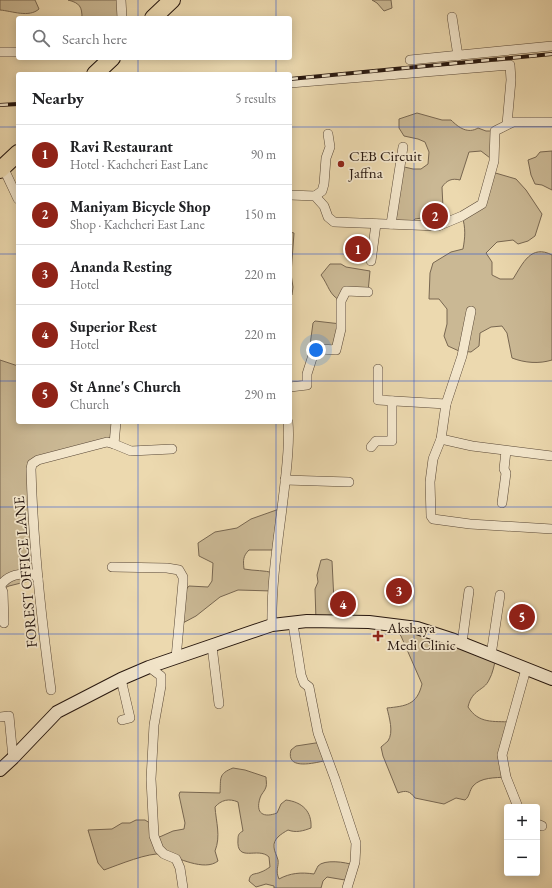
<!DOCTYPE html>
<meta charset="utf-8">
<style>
body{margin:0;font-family:"EB Garamond",serif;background:#f2f2f2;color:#202124}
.controls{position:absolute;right:12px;bottom:12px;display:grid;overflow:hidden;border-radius:4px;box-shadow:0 2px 10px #0003}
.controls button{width:36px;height:36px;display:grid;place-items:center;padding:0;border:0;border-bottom:1px solid #e0e0e0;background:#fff;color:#202124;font:20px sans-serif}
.you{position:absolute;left:316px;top:350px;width:14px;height:14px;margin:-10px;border:3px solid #fff;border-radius:50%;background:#1a73e8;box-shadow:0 0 0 6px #1a73e833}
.badge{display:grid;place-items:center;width:26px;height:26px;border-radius:50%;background:#8f2418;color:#fff;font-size:13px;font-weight:700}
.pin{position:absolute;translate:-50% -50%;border:2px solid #fff;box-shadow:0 1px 4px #0006}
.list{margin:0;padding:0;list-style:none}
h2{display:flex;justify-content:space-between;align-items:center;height:52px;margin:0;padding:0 16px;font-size:17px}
h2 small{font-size:13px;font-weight:400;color:#757577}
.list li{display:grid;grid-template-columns:26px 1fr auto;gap:12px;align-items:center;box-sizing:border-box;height:60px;padding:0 16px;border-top:1px solid #e0e0e0}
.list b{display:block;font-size:15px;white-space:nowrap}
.list p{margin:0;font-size:13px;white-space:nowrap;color:#757577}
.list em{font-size:13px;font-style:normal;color:#757577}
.icon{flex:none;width:22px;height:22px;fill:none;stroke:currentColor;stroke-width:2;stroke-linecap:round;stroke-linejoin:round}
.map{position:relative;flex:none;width:552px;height:888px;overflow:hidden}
.search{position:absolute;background:#fff;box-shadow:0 2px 10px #0003;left:16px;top:16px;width:276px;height:44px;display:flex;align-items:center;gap:10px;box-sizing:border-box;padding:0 14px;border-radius:4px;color:#757577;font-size:15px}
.panel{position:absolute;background:#fff;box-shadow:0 2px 10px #0003;left:16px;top:72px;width:276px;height:352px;border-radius:4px}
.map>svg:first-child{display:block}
.grass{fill:#cab894;stroke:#786751}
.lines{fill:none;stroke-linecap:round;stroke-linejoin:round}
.street-casing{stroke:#584736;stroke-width:10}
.secondary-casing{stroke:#26160e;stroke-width:14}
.highway-casing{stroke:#26160e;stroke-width:18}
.street{stroke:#f3e6cb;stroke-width:9}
.secondary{stroke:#f3e6cb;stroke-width:12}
.highway{stroke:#ecd9af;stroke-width:16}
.rail-casing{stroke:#26160e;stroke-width:4}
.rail{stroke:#f3e6cb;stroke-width:2.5;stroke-dasharray:8;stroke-linecap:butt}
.grid{fill:none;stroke:#1d4ed8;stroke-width:1;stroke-opacity:0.55}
.poi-dot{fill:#8f2418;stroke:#f3e6cb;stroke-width:1.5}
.labels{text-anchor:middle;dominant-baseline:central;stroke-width:3.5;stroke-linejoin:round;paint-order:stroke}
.poi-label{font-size:15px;fill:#26160e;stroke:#f3e6cb;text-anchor:start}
.street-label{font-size:15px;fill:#26160e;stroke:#f3e6cb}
</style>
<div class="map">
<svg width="552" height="888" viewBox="0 0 552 888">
<rect width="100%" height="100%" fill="#ecd9af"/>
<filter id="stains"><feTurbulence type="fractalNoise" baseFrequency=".005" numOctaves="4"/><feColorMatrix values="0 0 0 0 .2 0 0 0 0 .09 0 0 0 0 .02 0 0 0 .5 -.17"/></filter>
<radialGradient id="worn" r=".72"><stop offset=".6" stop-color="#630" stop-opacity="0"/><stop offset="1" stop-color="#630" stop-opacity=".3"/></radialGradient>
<!-- grass -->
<g class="grass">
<path d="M0,0H35L39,9C29,18 12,11 0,10Z"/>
<path d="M68,0H121L122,18H82C82,7 80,3 68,0Z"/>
<polygon points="372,0 391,0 392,8 384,11 377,3"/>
<path d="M417,113L442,120H451C459,128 468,134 478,128L486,131H495L494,161L481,151L469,152L460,180C452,178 447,180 442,187L443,208C435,209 427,211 422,218L415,219L409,224H391L400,166L413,169H421L428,164L429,152L425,142L418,139L404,136L399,128V119Z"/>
<polygon points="552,151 552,190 542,185 535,184 531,175 528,160 536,157 540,152"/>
<path d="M492,172L516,179L526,190L542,214L535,236L528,241L518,244L513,240L497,242L486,253L492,262V275L500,279H513C523,263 531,244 552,255V360C539,364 525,363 512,358L507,333L502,326L491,327L480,333L479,346L471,352L459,351L448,346L444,336L447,324V309L439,299H429L430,273L433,263L451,252L463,249C465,238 466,228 462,216L482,204Z"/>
<polygon points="290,232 294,233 291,274 293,287 292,295 290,296"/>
<path d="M330,264H341L346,267L370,271L368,292L346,291L341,301C329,295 329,286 321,275Z"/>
<polygon points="315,321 341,324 336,350 314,352 310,345 313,323"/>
<polygon points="0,360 18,366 18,422 116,422 114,444 32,464 39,589 29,581 9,586 0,590"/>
<path d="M282,508L277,550H249C243,556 243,560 244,569C255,571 264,570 274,573L272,591L238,590L220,597L196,616L179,625L182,594L189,586L208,587L212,581L213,563L199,556L198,543L215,532L237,528L251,519Z"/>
<polygon points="327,559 332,561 335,621 316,621 315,589 318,582 317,575 321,560"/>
<path d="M391,625L496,658C494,665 493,673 489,680C484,691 472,689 468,707C479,724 493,721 511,722L502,755L506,777C495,778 481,777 473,786C469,791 470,796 465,800L456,798L444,804L415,798C410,791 406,790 398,793L383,756L381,747C383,745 386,743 388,741C394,732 389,717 387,708C406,706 417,705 422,684L401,636Z"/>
<path d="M322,742L328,760C318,762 285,772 291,750L296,746Z"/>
<path d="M233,768L245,770L266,777C266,780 267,784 266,787C265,791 261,794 260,798C255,814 264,818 277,813L281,804L286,800C302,802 312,811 311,828C303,831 296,833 288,830C281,834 273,839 274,847C274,851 277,856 278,860C279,867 275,870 279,879C290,873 301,872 314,874C315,872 317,868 318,866C324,859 346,862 353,865L348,877L345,880L327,877L323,881L321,888H274V886L266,884L256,887L249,881C250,872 255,875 261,872C264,871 267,869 270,867L269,857C258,846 236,864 238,839C238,835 239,833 243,831L238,802C229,798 221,800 215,807C216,822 221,836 215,851L218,861C204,872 178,857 163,854C149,852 118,865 104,870L98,863L88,830L112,829L122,823H130L136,820H145L153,825L155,839L173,831L184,829L185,823L179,795L180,792L220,793C221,778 218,774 233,768Z"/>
</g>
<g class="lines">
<defs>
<g id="street">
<polyline points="121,0 122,18"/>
<polyline points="452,17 458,56"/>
<polyline points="0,52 18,52"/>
<polyline points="410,60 552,46"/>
<polyline points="290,83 510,65 511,80 507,124"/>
<polyline points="3,167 18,199"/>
<polyline points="290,195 315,196 324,206 328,217 334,222 438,226 462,216 482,204 494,161 495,131 513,122 552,122"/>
<polyline points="315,196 322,191 324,184 326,158 330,147 328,134"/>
<polyline points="391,224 403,147"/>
<polyline points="371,261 376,224"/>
<polyline points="471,311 462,356 446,404 441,439 433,459 430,482 431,516 433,519 470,524 552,529"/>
<polyline points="378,369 378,400 446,404"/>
<polyline points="290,387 307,385 307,374 314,352 320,349 336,350 341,329 341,301 346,291 368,292"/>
<polyline points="441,439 472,446 552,456"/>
<polyline points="114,444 131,451 172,449"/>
<polyline points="371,447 376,441 392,441 392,401"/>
<polyline points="285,480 349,482"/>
<polyline points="502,503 506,473 504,469 506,451"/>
<polyline points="112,567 167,568 179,570 183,577 183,582 176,658"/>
<polyline points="0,586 3,592 4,623"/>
<path d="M0,587C7,574 21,573 34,574L38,579"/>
<polyline points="293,624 301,675 304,683 309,687 318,733 335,779 356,843 355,862 347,888"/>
<path d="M272,625C271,577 280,530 285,483C287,463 290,442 288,422"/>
<polyline points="462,643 469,591"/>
<polyline points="212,646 219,704"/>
<polyline points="491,655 500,595"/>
<polyline points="149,667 161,676 161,686 154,725 151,779 154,836 159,849 164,854 176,859 180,868 183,888"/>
<polyline points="121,679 130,718 122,720"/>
<path d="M51,690C41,617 33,543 31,469L32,464L38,460L107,442L114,444L116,422"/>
<polyline points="0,717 9,716 13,758"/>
<polyline points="518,807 506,777 502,755 526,669"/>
<polyline points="537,824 542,826"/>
</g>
<polyline id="secondary" points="0,770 13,758 57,712 121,679 149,667 272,625 307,621 369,622 417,628 454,640 552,679"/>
<g id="highway">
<polyline points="153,18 172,0"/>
<polyline points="95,74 112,58"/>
<polyline points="0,170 18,153"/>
</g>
</defs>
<!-- street casing -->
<use href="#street" class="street-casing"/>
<!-- secondary casing -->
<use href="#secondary" class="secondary-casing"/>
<!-- highway casing -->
<use href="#highway" class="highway-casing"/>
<!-- street -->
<use href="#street" class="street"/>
<!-- secondary -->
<use href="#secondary" class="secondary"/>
<!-- highway -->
<use href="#highway" class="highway"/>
<defs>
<g id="rail">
<polyline points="290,79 552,54"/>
<polyline points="0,105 18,104"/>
</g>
</defs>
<!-- rail casing -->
<use href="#rail" class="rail-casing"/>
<!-- rail -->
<use href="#rail" class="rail"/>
</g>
<!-- grid -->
<path class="grid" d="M138,0V18M276,0V18M414,0V888M138,58V74M276,58V74M0,127H18M290,127H552M0,254H18M290,254H552M0,381H18M290,381H552M138,422V888M276,422V888M0,507H552M0,634H552M0,761H552"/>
<!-- markers -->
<g class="poi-dot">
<circle cx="341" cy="164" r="4"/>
<path d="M376 630h4v4h4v4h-4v4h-4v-4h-4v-4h4z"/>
</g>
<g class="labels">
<!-- poi labels -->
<g class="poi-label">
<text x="349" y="155">CEB Circuit<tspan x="349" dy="17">Jaffna</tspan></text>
<text x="387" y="627">Akshaya<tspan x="387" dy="17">Medi Clinic</tspan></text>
</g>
<!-- street labels -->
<g class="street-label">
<text transform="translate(25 572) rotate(-95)">FOREST OFFICE LANE</text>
</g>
</g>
<rect width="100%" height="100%" filter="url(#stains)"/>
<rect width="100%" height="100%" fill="url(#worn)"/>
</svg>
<div class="controls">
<button>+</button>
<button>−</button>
</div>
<div class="you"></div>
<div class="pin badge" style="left:358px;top:249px">1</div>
<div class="pin badge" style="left:435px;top:216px">2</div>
<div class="pin badge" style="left:399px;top:591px">3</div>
<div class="pin badge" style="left:343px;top:604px">4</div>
<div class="pin badge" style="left:522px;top:617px">5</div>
<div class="search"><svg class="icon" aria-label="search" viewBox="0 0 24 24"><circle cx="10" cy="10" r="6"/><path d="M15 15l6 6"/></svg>Search here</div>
<section class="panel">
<h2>Nearby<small>5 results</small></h2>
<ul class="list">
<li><span class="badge">1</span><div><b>Ravi Restaurant</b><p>Hotel · Kachcheri East Lane</p></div><em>90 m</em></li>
<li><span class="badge">2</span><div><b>Maniyam Bicycle Shop</b><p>Shop · Kachcheri East Lane</p></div><em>150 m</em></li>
<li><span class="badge">3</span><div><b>Ananda Resting</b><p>Hotel</p></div><em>220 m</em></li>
<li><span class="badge">4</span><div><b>Superior Rest</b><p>Hotel</p></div><em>220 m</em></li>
<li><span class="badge">5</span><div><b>St Anne's Church</b><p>Church</p></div><em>290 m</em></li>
</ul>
</section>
</div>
